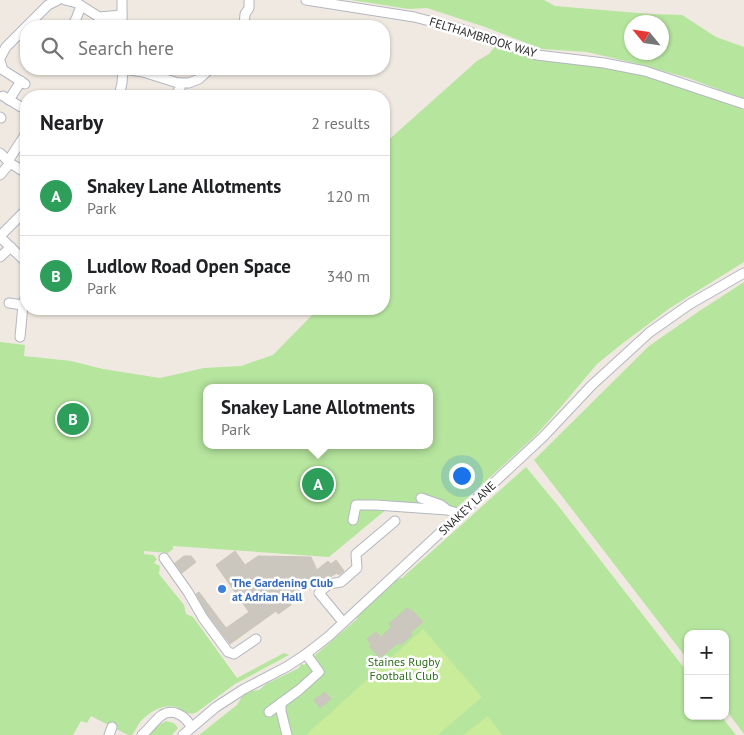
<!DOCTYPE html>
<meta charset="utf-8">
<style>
body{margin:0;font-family:"PT Sans",sans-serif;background:#f2f2f2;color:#202124}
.controls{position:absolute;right:15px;bottom:15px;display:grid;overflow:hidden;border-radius:10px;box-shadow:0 1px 4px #0004}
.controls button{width:45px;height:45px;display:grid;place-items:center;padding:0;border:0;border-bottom:1px solid #e0e0e0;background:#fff;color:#202124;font:25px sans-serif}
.compass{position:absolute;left:624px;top:15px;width:45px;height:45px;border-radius:50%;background:#fff;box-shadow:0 1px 4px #0004;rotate:299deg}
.you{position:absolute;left:461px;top:475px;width:18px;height:18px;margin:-12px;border:4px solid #fff;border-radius:50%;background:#1a73e8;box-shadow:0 0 0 8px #1a73e833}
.badge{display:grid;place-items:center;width:32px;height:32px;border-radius:50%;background:#4264fb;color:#fff;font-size:16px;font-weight:700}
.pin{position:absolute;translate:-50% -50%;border:2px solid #fff;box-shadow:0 1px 5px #0006}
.popup{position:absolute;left:203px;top:384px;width:230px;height:65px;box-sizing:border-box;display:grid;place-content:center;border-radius:10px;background:#fff;filter:drop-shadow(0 1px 4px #0005);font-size:16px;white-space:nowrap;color:#757577}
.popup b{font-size:19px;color:#202124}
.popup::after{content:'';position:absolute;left:50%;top:100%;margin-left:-10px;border:10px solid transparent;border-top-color:#fff}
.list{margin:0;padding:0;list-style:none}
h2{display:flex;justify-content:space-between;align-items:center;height:65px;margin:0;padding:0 20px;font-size:21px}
h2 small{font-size:16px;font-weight:400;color:#757577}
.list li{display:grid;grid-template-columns:32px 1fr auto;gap:15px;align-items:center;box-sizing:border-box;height:80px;padding:0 20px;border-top:1px solid #e0e0e0}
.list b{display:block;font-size:19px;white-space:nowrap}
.list p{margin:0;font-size:16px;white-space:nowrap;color:#757577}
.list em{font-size:16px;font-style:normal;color:#757577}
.icon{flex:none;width:28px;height:28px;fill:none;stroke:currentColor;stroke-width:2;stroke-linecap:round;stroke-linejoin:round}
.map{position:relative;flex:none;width:744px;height:735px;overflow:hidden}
.search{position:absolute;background:#fff;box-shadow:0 1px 4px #0004;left:20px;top:20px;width:370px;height:55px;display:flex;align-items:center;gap:12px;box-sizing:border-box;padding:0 18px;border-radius:20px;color:#757577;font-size:19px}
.panel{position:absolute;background:#fff;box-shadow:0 1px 4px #0004;left:20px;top:90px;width:370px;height:225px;border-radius:20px}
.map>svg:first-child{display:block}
.green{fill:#b6e59e;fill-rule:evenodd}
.pitch{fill:#c9ec9a}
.building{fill:#cbc7bf;stroke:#cbc5ba}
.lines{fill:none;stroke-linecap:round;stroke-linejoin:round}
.minor-casing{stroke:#b4b7c1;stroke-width:11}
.minor{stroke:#fff;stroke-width:9}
.shop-dot{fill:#3f7fe0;stroke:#fff;stroke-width:2}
.labels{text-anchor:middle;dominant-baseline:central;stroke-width:5;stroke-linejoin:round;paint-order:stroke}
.street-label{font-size:12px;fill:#2e2e2e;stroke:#fff}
.shop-label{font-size:12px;font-weight:bold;fill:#366cbe;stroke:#fff;text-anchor:start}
.park-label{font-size:12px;fill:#2c6e1b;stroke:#fff}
</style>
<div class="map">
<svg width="744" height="735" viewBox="0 0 744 735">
<rect width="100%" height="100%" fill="#efe9e1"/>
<!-- green -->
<g class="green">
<path d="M351,0H544L555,6L650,14L682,15L716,37L744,47V99L688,78L634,63L587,52L542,49L485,27L427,8L409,9ZM632,22H662V52H632Z"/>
<path d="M499,42L537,55L645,71L744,110V262L670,308L623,343L597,364L554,415L535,436L450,514L388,508L329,557L173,546V549L168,553L144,551V554L153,555L157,559L154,563L160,566L159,574L184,605L186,614L193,617L237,678L284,653L289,655L235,684L197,712C188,717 184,710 175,707C164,704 151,711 143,719C138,723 136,730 132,735H128L91,716L87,723L81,721L73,735H0V342L25,345L24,356L71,361L103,369L160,378L204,368L241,366L273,355L318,309H384V144L477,61L489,54ZM207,388H429V445H207Z"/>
<polygon points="744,282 744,734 725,709 725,634 688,634 688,660 534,460 649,346 698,312"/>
<polygon points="526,467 560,508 688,673 688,716 721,716 736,735 199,735 237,705 243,695 251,691 259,690 266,684 299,668 301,664 304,665 357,619 357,616 361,611 365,609 371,601 384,592 386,588 394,581 401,578 402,578"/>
<polygon points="166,721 174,723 178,728 172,735 148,735 157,726"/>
</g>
<!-- pitch -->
<g class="pitch">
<polygon points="423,629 482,697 438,735 308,735 307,734"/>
<polygon points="488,716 502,735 463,735"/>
</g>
<!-- building -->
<g class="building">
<polygon points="235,551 245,565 258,556 311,557 317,570 328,561 331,564 336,560 344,571 339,575 337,573 330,577 324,580 322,577 288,600 291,605 278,614 276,611 230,644 208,615 196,594 199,592 226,628 249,612 216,565"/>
<polygon points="184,556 191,556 196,562 182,573 175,563"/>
<polygon points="407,608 411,611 412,610 423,622 410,633 412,635 400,645 398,643 380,658 369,646 371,644 367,639 376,632 381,637 392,627 389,624"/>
<polygon points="325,692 331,699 320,708 314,700"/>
</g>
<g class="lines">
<defs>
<g id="minor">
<polyline points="65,0 77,3 99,17 122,15"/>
<polyline points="306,0 414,17 461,29 537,55 604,63 645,71 744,104"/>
<polyline points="27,26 48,5 58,0"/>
<polyline points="72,26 76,19 81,6"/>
<polyline points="122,26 122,0"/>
<polyline points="244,26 245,14 249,8 249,0"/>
<polyline points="0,58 6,47 26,27"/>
<polyline points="0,61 3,70 25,84"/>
<polyline points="123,69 143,72 178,83 189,83 199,79 210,69"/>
<polyline points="3,96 21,107"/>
<polyline points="119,96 122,83 123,69"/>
<polyline points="174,96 180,89 180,83"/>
<polyline points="9,100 21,81"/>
<polyline points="0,117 1,118"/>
<polyline points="0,153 10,163 26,173"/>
<polyline points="8,161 25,135 26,128"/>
<polyline points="0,175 10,163"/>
<polyline points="0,236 26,210"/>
<polyline points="0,237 26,262"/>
<polyline points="0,257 11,247"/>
<polyline points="9,303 23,305"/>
<polyline points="20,337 23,305 26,295"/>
<polyline points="421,498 441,505 445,508"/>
<polyline points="353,520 356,505 376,505 447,510 454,512 459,516"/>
<polyline points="164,558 188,592 203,618 228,652 234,654 256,639"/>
<polyline points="343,622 319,593 329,584 341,582 357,568 356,554 395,521"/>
<polyline points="281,703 281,711 287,735"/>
<polyline points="269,712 299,690 319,672 306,654"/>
<polyline points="109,735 112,727"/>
<path d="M142,735C149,729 155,720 162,715C173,708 186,716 191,727"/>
<polyline points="183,735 216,707 244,689 288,666 306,654 329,636 543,437 592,385 650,332 690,304 744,273"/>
</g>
</defs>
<!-- minor casing -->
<use href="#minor" class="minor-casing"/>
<!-- minor -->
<use href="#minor" class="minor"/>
</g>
<!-- markers -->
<circle class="shop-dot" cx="222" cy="589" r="5"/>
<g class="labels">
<!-- street labels -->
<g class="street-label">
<text transform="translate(483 37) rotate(17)">FELTHAMBROOK WAY</text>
<text transform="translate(467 508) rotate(-43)">SNAKEY LANE</text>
</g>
<!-- shop labels -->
<g class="shop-label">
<text x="232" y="582">The Gardening Club<tspan x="232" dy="14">at Adrian Hall</tspan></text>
</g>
<!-- park labels -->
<g class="park-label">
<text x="404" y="661">Staines Rugby<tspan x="404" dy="14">Football Club</tspan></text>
</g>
</g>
</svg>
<div class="controls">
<button>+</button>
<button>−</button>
</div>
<svg class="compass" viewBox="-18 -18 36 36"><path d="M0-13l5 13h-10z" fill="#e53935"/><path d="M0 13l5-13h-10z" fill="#757577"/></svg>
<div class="you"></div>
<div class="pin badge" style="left:318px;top:484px;background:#2e9e5b">A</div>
<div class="popup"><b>Snakey Lane Allotments</b>Park</div>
<div class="pin badge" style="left:73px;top:419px;background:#2e9e5b">B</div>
<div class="search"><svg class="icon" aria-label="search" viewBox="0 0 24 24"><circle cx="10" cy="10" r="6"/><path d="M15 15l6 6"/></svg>Search here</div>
<section class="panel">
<h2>Nearby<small>2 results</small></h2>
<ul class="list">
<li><span class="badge" style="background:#2e9e5b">A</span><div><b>Snakey Lane Allotments</b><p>Park</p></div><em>120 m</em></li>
<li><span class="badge" style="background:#2e9e5b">B</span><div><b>Ludlow Road Open Space</b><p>Park</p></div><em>340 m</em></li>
</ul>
</section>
</div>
